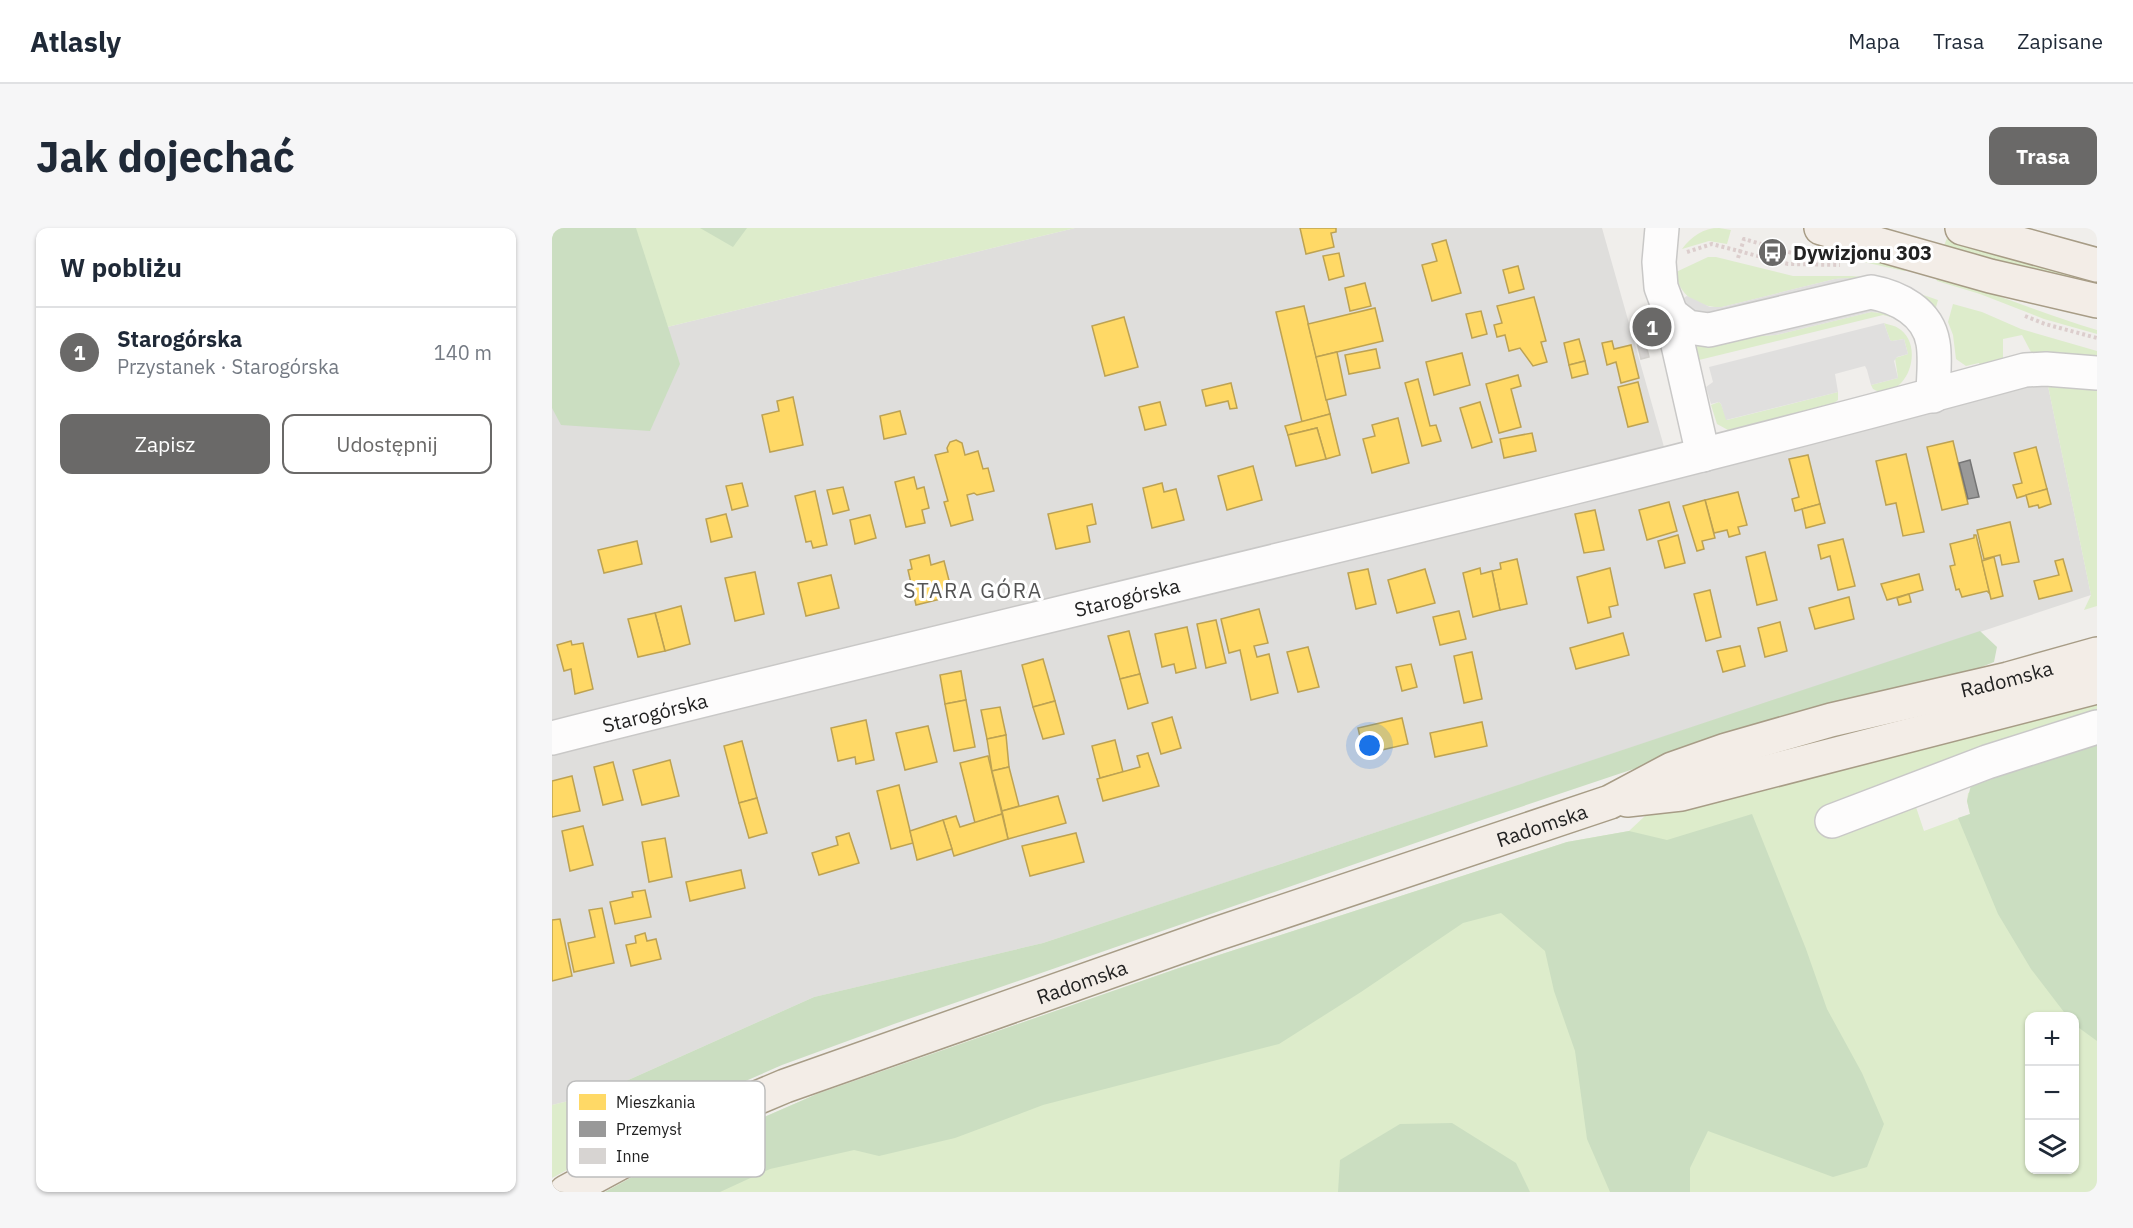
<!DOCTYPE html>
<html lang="pl">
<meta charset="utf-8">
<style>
body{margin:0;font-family:"IBM Plex Sans",sans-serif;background:#f6f6f7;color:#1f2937}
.controls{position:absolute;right:18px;bottom:18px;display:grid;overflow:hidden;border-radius:12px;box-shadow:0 2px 4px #0004}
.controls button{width:54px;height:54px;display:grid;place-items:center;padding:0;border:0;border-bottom:2px solid #e0e1e3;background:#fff;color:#1f2937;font:30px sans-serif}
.you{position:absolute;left:818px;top:518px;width:21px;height:21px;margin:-15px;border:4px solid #fff;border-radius:50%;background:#1a73e8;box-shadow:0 0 0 9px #1a73e833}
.badge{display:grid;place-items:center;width:39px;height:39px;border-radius:50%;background:#6a6968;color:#fff;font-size:20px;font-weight:700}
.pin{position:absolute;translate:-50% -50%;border:3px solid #fff;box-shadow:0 2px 6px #0006}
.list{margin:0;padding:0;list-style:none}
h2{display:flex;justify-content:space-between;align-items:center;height:78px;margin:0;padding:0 24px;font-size:26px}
h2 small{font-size:20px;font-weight:400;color:#747a83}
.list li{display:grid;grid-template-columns:39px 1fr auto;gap:18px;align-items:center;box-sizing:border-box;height:90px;padding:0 24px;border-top:2px solid #e0e1e3}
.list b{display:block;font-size:22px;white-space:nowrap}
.list p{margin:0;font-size:20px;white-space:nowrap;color:#747a83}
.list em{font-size:20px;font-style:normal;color:#747a83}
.actions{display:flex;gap:12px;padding:18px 24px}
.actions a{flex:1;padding:14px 0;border:2px solid #6a6968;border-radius:12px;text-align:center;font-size:21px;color:#6a6968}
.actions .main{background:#6a6968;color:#fff}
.icon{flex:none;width:33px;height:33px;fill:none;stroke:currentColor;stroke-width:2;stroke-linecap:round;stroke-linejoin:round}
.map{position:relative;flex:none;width:1545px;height:964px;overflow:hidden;border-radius:12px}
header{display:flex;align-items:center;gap:36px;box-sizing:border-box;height:84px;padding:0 30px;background:#fff;border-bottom:2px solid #e0e1e3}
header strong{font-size:28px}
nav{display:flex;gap:33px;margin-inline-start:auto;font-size:21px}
.intro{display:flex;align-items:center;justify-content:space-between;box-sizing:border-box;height:144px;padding:0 36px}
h1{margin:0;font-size:42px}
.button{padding:15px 27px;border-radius:12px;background:#6a6968;color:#fff;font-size:21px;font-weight:700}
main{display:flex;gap:36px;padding:0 36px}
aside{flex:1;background:#fff;border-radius:12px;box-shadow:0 2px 4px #0004}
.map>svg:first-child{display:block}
.residential{fill:#dfdedc}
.grass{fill:#ddeccb;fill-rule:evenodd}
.forest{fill:#cbdec1}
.parking{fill:#e0dfde}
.homes{fill:#ffd966;stroke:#bda252;stroke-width:1.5}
.industry{fill:#999;stroke:#757575;stroke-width:1.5}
.building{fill:#d7d4d2;stroke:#d3d0cc;stroke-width:1.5}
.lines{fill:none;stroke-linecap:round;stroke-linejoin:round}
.minor-casing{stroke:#c9c8c7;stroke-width:36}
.major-casing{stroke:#a79c86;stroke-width:36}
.path{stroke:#dccecd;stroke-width:4;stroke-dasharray:3 3;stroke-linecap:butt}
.minor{stroke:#fdfcfc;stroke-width:33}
.major{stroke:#f3ede7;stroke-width:33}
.labels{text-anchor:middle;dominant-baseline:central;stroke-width:6;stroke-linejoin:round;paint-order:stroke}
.poi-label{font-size:20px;font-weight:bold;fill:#222;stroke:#fff;text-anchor:start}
.street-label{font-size:20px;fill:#222;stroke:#fff}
.neighbourhood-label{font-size:21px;letter-spacing:1.5px;fill:#555;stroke:#fff}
.key{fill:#fff;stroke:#bdbdbd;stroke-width:1.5}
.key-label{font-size:16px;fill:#222}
</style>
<header>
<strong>Atlasly</strong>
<nav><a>Mapa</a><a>Trasa</a><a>Zapisane</a></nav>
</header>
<div class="intro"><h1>Jak dojechać</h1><a class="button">Trasa</a></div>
<main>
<aside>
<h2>W pobliżu<small></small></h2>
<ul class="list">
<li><span class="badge">1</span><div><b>Starogórska</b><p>Przystanek · Starogórska</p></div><em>140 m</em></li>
</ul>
<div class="actions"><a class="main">Zapisz</a><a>Udostępnij</a></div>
</aside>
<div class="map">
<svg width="1545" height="964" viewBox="0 0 1545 964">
<rect width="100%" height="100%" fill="#f0eeeb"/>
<!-- residential -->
<polygon class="residential" points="523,0 1050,0 1120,247 1495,153 1539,367 491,715 262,769 45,866 0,877 0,127"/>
<!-- grass -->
<g class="grass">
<polygon points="0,0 523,0 0,127"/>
<path d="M1167,0L1179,2L1175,16L1157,13L1130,21C1140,8 1151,0 1167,0Z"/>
<polygon points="1395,10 1545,53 1545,60 1390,23"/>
<polygon points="1275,26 1310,28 1357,40 1352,43 1307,33 1274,33"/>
<path d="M1156,29H1164L1241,48H1300L1321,50L1386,72L1384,79L1379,83C1349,69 1317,48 1283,51L1170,79C1147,80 1126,68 1124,44Z"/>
<path d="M1383,47C1438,63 1490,86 1545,102V106L1492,91L1428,66L1385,53Z"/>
<polygon points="1401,76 1430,84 1469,101 1545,123 1545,136 1480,126 1470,107 1451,111 1451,132 1430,144 1427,135 1414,138 1404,131 1401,107 1396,94"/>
<polygon points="1319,84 1334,85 1350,92 1331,87 1147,132 1142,141 1139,118 1148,111 1224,107"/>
<path d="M1332,95C1337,97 1342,97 1346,100C1365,111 1363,141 1349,155C1344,161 1335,163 1327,164L1321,161L1319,157L1346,150L1343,130L1356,126L1352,111L1340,113L1338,112Z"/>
<polygon points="1495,153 1545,155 1545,378 1532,382 1539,367"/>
<polygon points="1286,164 1286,172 1282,175 1176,202 1165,196 1159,177 1167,174 1169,176 1175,192"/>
<path d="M1545,469V490L1361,570L1372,603L1418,586L1415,573L1416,565L1545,509V964H53L104,936L265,866L627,740L1015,614L1077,603L1094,587ZM1478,788H1522V942H1478Z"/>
<polygon points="45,866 28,935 0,950 0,877"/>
</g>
<!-- forest -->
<g class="forest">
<polygon points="0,0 84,0 128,136 98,203 9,197 0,180"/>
<polygon points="148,0 195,0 181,19"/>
<polygon points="1428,403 1445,419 1442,434 1422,442 1150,518 924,594 342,796 230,837 166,865 80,907 28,935 45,866 262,769 491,715"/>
<polygon points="1545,509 1545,813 1523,797 1522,788 1515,788 1479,741 1446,686 1406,590 1418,586 1415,573 1419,557"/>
<polygon points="1200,586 1254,721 1275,781 1310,845 1332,896 1315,939 1281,949 1156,903 1138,940 1138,964 1058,964 1035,911 1023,823 1002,763 993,723 949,685 911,695 809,764 727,816 491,877 403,910 327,928 302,922 218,941 168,964 53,964 104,936 265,866 627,740 1015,614 1077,603 1115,612"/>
<polygon points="900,895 964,935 978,964 786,964 788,932 848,896"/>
</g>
<!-- parking -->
<g class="parking">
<polygon points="1295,50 1312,53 1147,87 1137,80 1130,71 1135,68 1158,79 1170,79 1283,51"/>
<polygon points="1309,73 1334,85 1319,84 1224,107 1178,110"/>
<polygon points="1332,95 1338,112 1340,113 1352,111 1356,126 1345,129 1342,133 1346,150 1319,157 1315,142 1313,138 1309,139 1283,146 1286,164 1174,192 1169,176 1167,174 1159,176 1154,159 1161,154 1157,139"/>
</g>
<!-- homes -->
<g class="homes">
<polygon points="748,0 784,0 784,4 779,5 782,19 754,26"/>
<polygon points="894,12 909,65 880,73 870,37 885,33 880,16"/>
<polygon points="787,25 792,48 777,52 771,28"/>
<polygon points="966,38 972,61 957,65 951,42"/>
<polygon points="813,55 819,78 798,83 793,60"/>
<polygon points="982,69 994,113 989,114 995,134 981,138 968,120 957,123 953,107 945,109 942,97 950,95 945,78"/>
<polygon points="752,78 778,186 750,194 724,84"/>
<polygon points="823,80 831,113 764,129 756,96"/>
<polygon points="929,83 935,106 920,110 914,86"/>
<polygon points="572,89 586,139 553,148 540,98"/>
<polygon points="1027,111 1033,133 1017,137 1012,115"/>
<polygon points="1060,113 1062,121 1079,117 1087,150 1069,155 1064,134 1055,137 1050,115"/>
<polygon points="824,121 828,140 797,146 793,127"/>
<polygon points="785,124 794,167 774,172 764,129"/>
<polygon points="910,125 918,157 882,167 874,134"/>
<polygon points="1033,133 1036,146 1020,150 1017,137"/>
<polygon points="966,147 969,158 959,161 969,199 947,205 934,156"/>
<polygon points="866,151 878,198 884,197 889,213 870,218 853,155"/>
<polygon points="1086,154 1096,194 1076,199 1066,159"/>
<polygon points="679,155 685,180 678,181 676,173 654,178 650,162"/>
<polygon points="241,169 251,217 218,224 210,187 227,183 225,173"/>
<polygon points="608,174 614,197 593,202 587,179"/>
<polygon points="928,174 940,214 920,220 908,180"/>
<polygon points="348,183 354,206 332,211 328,188"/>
<polygon points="778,186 788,227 774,231 765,200 736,207 733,198"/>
<polygon points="846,190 857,235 820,245 811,211 823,208 820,197"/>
<polygon points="765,200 774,231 744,238 736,207"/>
<polygon points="980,205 984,223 952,230 948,211"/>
<polygon points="404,212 410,215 413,227 426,223 431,241 436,240 442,263 425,267 422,265 415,267 421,292 399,298 392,274 396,273 383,227 396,224 395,220 398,214"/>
<polygon points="1401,213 1416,276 1390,282 1375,219"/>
<polygon points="1484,219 1495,261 1465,270 1461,257 1470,255 1462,225"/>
<polygon points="1354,226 1372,304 1351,308 1344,275 1334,277 1324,233"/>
<polygon points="1256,227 1268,276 1243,283 1240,271 1247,269 1237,231"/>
<polygon points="701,238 710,272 675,282 666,248"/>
<polygon points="362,249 365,261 372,259 377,280 370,282 373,295 354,299 343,254"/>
<polygon points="190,255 196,278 180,282 174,258"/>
<polygon points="610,255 612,264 624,261 632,292 600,300 591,260"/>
<polygon points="291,259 297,282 281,286 275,262"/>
<polygon points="1495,261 1499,276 1487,280 1486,277 1477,279 1474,267"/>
<polygon points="263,263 275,317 261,320 259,313 254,314 243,268"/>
<polygon points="1186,264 1195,297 1186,299 1188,306 1177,309 1175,302 1162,305 1153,272"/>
<polygon points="1153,272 1163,310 1150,313 1152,321 1145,323 1131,278"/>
<polygon points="1117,274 1125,303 1095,312 1087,282"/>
<polygon points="540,276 544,296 535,298 538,314 504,321 496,286"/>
<polygon points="1268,276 1273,295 1254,300 1250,281"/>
<polygon points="1043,282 1052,322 1032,325 1023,286"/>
<polygon points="174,286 180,309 159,314 154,291"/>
<polygon points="318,287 324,310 303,316 298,292"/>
<polygon points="1458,294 1467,334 1450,337 1448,327 1432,331 1425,302"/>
<polygon points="1126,307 1133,335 1113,340 1106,313"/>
<polygon points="1422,307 1424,307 1438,366 1435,363 1410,369 1407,361 1404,362 1398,338 1403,337 1398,316 1422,310"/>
<polygon points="1291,311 1303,358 1286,362 1278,328 1269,331 1266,317"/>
<polygon points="85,313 90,336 52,345 46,322"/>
<polygon points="1213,324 1225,372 1205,377 1194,329"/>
<polygon points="377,327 379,337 392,333 401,368 364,377 356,342 360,341 358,332"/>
<polygon points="1442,329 1451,368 1439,371 1430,333"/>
<polygon points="965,331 975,376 948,382 940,343 949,341 948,335"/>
<polygon points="1511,331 1520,363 1487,371 1482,353 1507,347 1503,333"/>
<polygon points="928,340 929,346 940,343 948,382 921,389 911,345"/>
<polygon points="1058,340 1066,377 1057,379 1059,389 1036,395 1025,349"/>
<polygon points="816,341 824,376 804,381 796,345"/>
<polygon points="873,341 883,375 845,385 836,352"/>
<polygon points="203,344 212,386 183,393 173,350"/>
<polygon points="1367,346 1371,362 1335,372 1329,356"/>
<polygon points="279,347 287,380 254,388 246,355"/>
<polygon points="1158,362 1169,409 1154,413 1142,366"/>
<polygon points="1357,366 1359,374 1347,377 1345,370"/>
<polygon points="1297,369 1302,391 1263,401 1257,380"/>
<polygon points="129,378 138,416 113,423 103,385"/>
<polygon points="707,381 716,415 702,418 705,429 717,426 726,465 699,472 688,422 677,425 669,391"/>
<polygon points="907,383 914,411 888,417 881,389"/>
<polygon points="103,385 113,423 86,429 76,391"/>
<polygon points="664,392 674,435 654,440 645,396"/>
<polygon points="1228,394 1235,423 1213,429 1206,400"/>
<polygon points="635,399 644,440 624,445 622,436 610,439 603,406"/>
<polygon points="577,403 588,446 568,451 556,408"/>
<polygon points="1071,405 1077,427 1024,441 1018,420"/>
<polygon points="19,413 20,417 31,415 41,461 23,466 19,441 12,443 5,417"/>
<polygon points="1188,418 1193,438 1171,444 1165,423"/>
<polygon points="756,419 767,459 746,464 735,424"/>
<polygon points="920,424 930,471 912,475 902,428"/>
<polygon points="491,431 503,473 481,479 470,437"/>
<polygon points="859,436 865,459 850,463 844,439"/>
<polygon points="409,443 414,472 393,476 388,447"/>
<polygon points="588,446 596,475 576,481 568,451"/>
<polygon points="414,472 423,519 402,523 393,476"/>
<polygon points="503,473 512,506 491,511 481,479"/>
<polygon points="448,479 454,507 435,511 429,482"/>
<polygon points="620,489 629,520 609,526 600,495"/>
<polygon points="850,490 856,516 812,526 806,500"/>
<polygon points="314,492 322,532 304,536 303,529 286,533 279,500"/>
<polygon points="930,494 935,518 883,529 878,505"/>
<polygon points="376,498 385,534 353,542 344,505"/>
<polygon points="454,507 457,539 440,543 435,511"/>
<polygon points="563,512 571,544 548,550 540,518"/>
<polygon points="190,513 205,570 187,575 172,518"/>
<polygon points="596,525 607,558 551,573 545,551 588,539 585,528"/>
<polygon points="436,528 450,586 423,595 408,535"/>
<polygon points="118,532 127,568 90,577 81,542"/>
<polygon points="61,534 71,572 51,577 42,539"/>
<polygon points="457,539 467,578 450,583 440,543"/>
<polygon points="20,548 28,583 0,589 0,553"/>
<polygon points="347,557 361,615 339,621 325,563"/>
<polygon points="506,568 514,595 456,611 450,583"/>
<polygon points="205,570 215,605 197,610 187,575"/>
<polygon points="450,586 456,611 402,628 391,592 404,588 408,599"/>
<polygon points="391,592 400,621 365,632 358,603"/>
<polygon points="31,598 41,637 18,643 10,603"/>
<polygon points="297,605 307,635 267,647 260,625 286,617 284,609"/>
<polygon points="524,605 532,634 478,648 470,618"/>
<polygon points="113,610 120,649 97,654 90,614"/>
<polygon points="189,642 193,660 138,673 134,654"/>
<polygon points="93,662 99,689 63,696 58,674 81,669 80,664"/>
<polygon points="50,680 62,735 22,744 16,715 43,709 37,682"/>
<polygon points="8,691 20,748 0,753 0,692"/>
<polygon points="93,705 95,713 104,711 109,731 79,738 74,717 84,715 83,708"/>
</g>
<!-- industry -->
<polygon class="industry" points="1418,232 1427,269 1416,271 1407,235"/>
<!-- building -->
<g class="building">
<polygon points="1211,18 1231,24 1229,31 1209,24"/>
<polygon points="1092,108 1097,129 1089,131 1084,110"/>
</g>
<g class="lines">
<defs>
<g id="minor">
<polyline points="1110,0 1107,34 1109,59 1119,86 1151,227"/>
<path d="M1119,86L1136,99L1157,102L1319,64C1346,69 1376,84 1381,115C1384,132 1381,151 1381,168"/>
<path id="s1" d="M0,510C491,386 985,275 1473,142L1494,141L1545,145"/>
<polyline points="1280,593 1435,534 1545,499"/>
</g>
<g id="major">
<polyline points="1269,0 1438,48 1545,73"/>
<polyline points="1410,0 1545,37"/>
<polyline points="1075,572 1129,566 1545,459"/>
<path id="s2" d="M14,964L99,918L157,890L233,858L664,706L1058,574L1120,541L1174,522L1279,492L1456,451L1545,426"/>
</g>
</defs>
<!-- minor casing -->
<use href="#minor" class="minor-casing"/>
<!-- major casing -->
<use href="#major" class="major-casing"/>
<!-- path -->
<g class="path">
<polyline points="1135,24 1160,16 1236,36 1288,37"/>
<polyline points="1186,30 1192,11 1247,27 1258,28"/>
<polyline points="1473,88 1493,96 1545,110"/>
</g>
<!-- minor -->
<use href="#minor" class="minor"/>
<!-- major -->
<use href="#major" class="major"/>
</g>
<!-- icons -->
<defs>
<symbol id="bus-disc" viewBox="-11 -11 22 22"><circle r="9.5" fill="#6a6968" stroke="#fff"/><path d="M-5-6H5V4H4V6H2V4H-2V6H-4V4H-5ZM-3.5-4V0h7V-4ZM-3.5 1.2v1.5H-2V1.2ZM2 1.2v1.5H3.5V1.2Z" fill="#fff"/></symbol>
</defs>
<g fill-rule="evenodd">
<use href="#bus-disc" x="1204" y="8" width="33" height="33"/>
</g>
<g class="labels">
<!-- poi labels -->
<g class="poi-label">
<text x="1241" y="24">Dywizjonu 303</text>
</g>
<!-- street labels -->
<g class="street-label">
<text stroke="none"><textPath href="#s1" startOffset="592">Starogórska</textPath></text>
<text stroke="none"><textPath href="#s2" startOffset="1533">Radomska</textPath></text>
<text stroke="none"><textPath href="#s1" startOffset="106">Starogórska</textPath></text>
<text stroke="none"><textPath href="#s2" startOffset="1044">Radomska</textPath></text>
<text stroke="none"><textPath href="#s2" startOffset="558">Radomska</textPath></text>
</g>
<!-- neighbourhood labels -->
<g class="neighbourhood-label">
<text x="421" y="362">STARA GÓRA</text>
</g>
</g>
<!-- legend -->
<rect x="15" y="853" width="198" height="96" rx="9" class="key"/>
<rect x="27" y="866" width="27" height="16" fill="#ffd966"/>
<rect x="27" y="893" width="27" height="16" fill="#999"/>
<rect x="27" y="920" width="27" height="16" fill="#d7d4d2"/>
<g class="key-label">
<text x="64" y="880">Mieszkania</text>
<text x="64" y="907">Przemysł</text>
<text x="64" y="934">Inne</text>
</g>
</svg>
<div class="controls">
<button>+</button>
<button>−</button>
<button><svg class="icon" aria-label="layers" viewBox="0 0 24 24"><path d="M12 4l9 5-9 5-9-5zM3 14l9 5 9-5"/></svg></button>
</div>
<div class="you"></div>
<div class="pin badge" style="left:1100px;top:99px">1</div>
</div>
</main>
